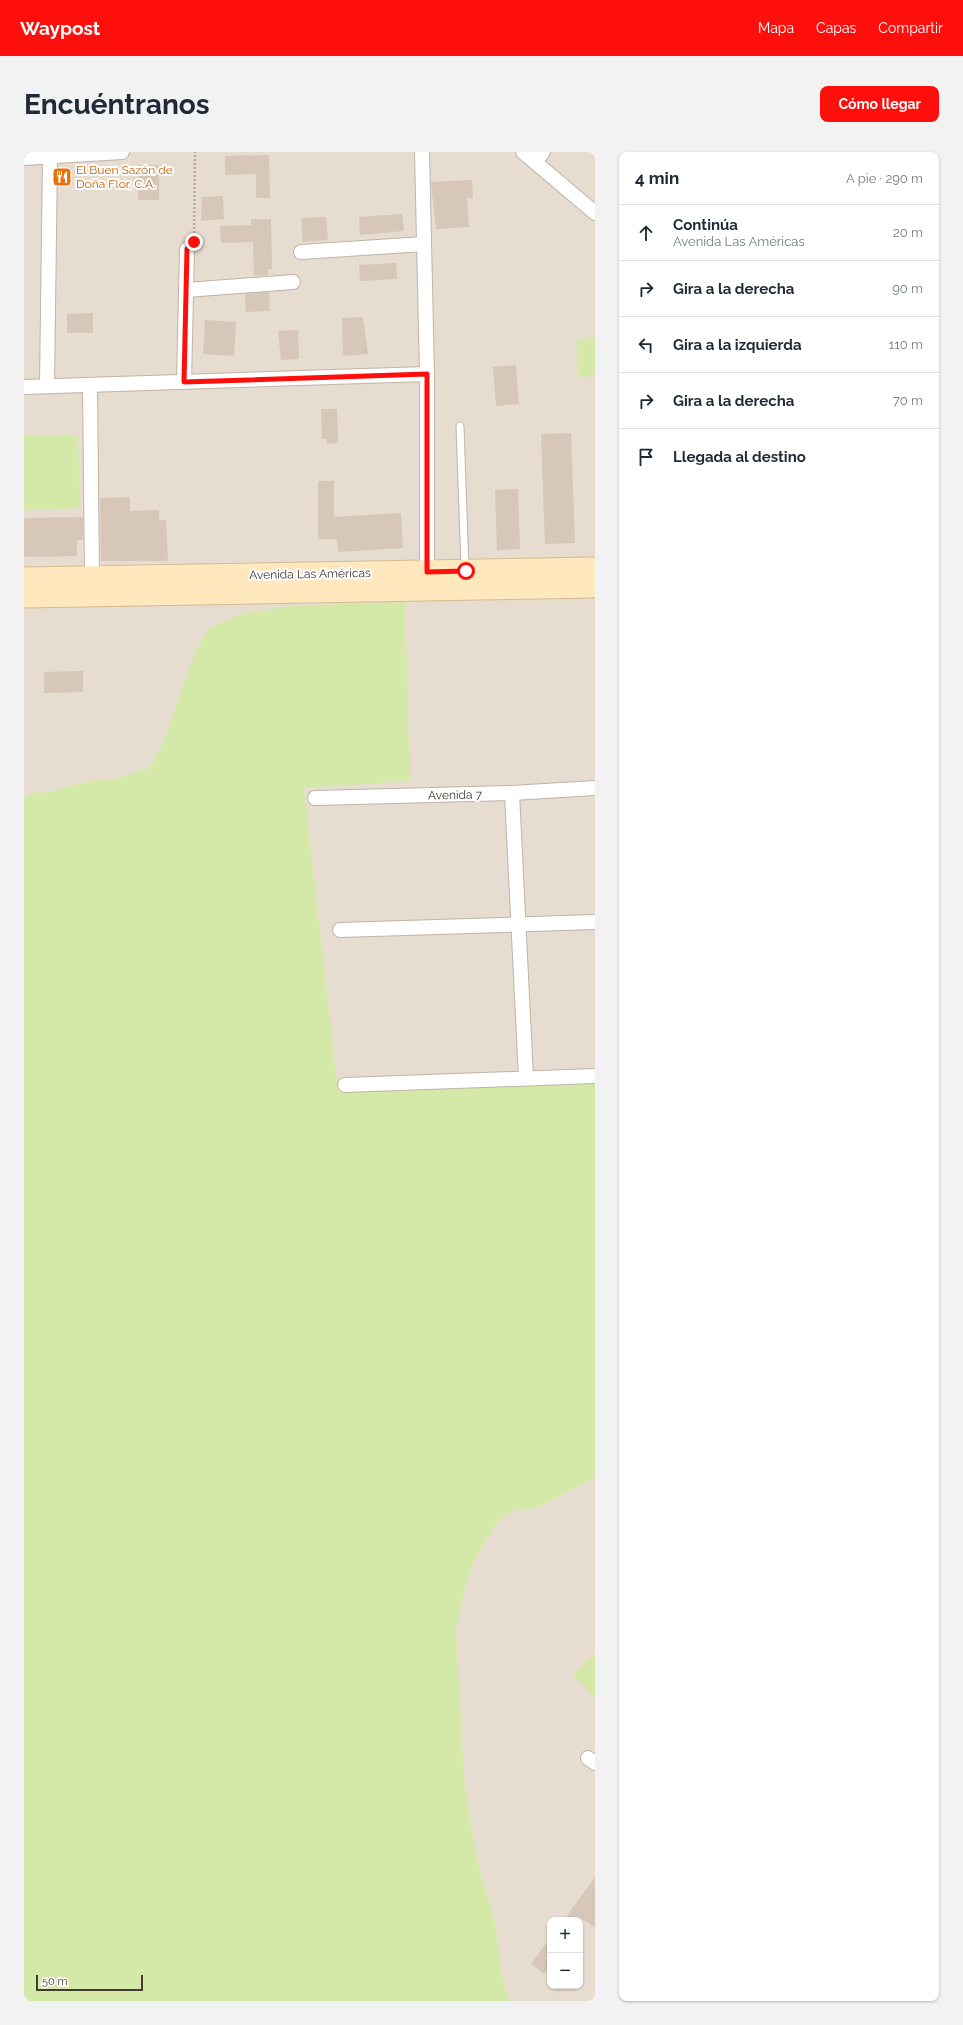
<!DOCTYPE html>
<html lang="es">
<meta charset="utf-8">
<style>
body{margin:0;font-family:Raleway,sans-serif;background:#f2f2f3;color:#1f2937}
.controls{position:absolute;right:12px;bottom:12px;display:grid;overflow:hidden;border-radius:8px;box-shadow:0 1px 3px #0004}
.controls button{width:36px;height:36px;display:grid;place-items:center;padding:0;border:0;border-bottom:1px solid #e0e1e3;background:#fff;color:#1f2937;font:20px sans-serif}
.scale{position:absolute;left:12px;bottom:10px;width:107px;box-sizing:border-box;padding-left:4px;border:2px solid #433a32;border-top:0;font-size:11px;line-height:14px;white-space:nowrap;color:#433a32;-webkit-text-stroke:3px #fff;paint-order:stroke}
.stop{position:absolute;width:12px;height:12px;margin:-9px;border:3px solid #ff0f0b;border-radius:50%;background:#fff}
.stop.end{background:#ff0f0b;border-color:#fff;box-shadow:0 1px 4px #0008}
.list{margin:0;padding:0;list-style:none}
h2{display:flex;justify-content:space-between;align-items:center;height:52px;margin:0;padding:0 16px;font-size:17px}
h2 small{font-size:13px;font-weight:400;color:#747a83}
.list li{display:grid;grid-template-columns:26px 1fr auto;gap:12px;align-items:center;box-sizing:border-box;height:56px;padding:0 16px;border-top:1px solid #e0e1e3}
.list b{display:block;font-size:15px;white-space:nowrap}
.list p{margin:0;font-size:13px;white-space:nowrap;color:#747a83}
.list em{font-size:13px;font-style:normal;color:#747a83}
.icon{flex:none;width:22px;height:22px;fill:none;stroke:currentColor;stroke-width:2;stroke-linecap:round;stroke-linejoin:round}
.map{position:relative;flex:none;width:571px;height:1849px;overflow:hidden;border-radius:8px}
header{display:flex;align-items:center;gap:24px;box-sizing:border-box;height:56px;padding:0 20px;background:#ff0f0b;color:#fff}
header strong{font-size:19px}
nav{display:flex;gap:22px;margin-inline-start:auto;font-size:14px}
.intro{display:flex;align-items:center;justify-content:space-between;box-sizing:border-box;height:96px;padding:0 24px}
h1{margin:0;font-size:28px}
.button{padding:10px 18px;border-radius:8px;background:#ff0f0b;color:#fff;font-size:14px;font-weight:700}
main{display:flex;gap:24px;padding:0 24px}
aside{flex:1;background:#fff;border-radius:8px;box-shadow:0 1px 3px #0004}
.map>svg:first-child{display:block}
.residential{fill:#e6dccf;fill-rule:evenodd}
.green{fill:#d4e8a8}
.building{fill:#d6c7b9}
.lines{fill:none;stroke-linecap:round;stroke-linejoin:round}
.service-casing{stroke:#c0b4a7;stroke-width:9}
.minor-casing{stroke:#c0b4a7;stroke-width:16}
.secondary-casing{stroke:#d7bb91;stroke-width:23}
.path{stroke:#bfaa95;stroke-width:2.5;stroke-dasharray:2 2;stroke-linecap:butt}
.service{stroke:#fff;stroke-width:7}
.minor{stroke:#fff;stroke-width:14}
.secondary{stroke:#ffe7be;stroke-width:21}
.route{stroke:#ff0f0b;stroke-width:5}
.labels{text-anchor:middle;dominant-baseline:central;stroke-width:4;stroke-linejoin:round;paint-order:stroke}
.food-label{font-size:12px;fill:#c56008;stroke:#fff;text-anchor:start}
.street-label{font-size:12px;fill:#433a32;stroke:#fff}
</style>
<header>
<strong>Waypost</strong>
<nav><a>Mapa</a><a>Capas</a><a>Compartir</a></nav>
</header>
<div class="intro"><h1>Encuéntranos</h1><a class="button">Cómo llegar</a></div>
<main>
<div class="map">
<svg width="571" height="1849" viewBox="0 0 571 1849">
<rect width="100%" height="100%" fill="#f2eae1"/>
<!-- residential -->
<g class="residential">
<polygon points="0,0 571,0 571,930 314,938 280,636 152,558 139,591 126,615 91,627 66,629 24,640 7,641 0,647"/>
<path d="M571,1326V1849H485L477,1817L471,1770L453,1707L441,1635L432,1479L442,1432L450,1410L470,1374L487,1359L512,1356ZM526,1768H556V1834H526Z"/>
</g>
<!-- green -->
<g class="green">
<polygon points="571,186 571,224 554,225 553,187"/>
<polygon points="54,283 56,356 0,358 0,284"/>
<polygon points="381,450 386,629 280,636 314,938 571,930 571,1326 512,1356 487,1359 470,1374 450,1410 442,1432 432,1479 441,1635 453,1707 471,1770 477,1817 485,1849 0,1849 0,647 7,641 24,640 66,629 91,627 126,615 139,591 170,503 185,476 216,462 266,454"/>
<polygon points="571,1501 571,1545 549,1524"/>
</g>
<!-- building -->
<g class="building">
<polygon points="245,3 246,46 232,46 232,22 201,23 201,4"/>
<rect x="114" y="13" width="21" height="35"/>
<polygon points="448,28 449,46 443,46 445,75 412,77 407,30"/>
<polygon points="199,44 200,67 177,69 178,45"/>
<polygon points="378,62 380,79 336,83 335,65"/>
<polygon points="302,65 304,88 279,90 277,66"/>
<polygon points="227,67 247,67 248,117 244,117 244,123 230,124 229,90 197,91 196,74 227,73"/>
<polygon points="372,111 373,127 336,129 335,113"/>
<polygon points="245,140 246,159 222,160 221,142"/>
<polygon points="69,161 69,181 43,181 43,162"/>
<polygon points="339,165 344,202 319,204 318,166"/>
<polygon points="181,168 212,170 210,204 179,202"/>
<polygon points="274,178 275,207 257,208 254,179"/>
<polygon points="492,213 495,252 472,254 469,215"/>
<polygon points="297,257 313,257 314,291 303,292 303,287 298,287"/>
<polygon points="547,281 551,391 521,392 517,282"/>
<polygon points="294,329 310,329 310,365 377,361 379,396 314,400 313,387 294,387"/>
<polygon points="494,337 496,397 473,398 471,338"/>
<polygon points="106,345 106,359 135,358 135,368 142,368 144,409 77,409 76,346"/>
<polygon points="59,365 59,388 53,388 53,404 0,405 0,366"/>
<polygon points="59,519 59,540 20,541 20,520"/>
<polygon points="571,1725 571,1776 560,1768 540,1768"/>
<polygon points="526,1786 526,1815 520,1822 507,1812"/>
</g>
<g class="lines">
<defs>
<polyline id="service" points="436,274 441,416"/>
<g id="minor">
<polyline points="398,0 403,222 403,428"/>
<polyline points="499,0 571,61"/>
<polyline points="0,6 98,0"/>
<polyline points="511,10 519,0"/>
<polyline points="277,100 400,92"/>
<polyline points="162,138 269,130"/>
<polyline points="160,230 163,97"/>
<polyline points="66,233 68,425"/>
<polyline points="23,234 26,5"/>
<polyline points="0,235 403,222"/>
<polyline points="488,641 502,926"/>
<polyline points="291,646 488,641 571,636"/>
<polyline points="316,778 571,770"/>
<polyline points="321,933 571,924"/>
<polyline points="564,1606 571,1611"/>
</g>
<g id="secondary">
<polyline points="0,426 571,416"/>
<polyline points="0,445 571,435"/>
</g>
</defs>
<!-- service casing -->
<use href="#service" class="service-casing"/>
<!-- minor casing -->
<use href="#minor" class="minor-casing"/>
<!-- secondary casing -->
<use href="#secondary" class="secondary-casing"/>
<!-- path -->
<polyline class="path" points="170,85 171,0"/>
<!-- service -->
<use href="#service" class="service"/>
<!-- minor -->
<use href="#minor" class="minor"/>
<!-- secondary -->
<use href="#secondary" class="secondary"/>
</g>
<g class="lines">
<!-- route -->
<polyline class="route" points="170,90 163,97 160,230 403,222 403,420 442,419"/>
</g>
<!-- icons -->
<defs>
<symbol id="restaurant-square" viewBox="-11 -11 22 22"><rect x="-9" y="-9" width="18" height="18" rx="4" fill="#e8710a" stroke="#fff"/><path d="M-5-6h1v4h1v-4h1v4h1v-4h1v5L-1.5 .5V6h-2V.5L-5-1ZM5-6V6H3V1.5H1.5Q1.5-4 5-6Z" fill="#fff"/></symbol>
</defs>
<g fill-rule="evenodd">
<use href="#restaurant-square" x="27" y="14" width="22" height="22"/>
</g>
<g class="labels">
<!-- food labels -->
<g class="food-label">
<text x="52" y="18">El Buen Sazón de<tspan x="52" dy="14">Doña Flor, C.A.</tspan></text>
</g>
<!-- street labels -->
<g class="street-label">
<text transform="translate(286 422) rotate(-1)">Avenida Las Américas</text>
<text transform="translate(431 643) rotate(-1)">Avenida 7</text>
</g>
</g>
</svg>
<div class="controls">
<button>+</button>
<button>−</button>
</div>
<div class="scale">50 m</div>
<div class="stop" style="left:442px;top:419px"></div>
<div class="stop end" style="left:170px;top:90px"></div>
</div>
<aside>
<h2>4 min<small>A pie · 290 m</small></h2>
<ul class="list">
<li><svg class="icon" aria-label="ahead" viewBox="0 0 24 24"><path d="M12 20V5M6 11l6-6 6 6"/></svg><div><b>Continúa</b><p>Avenida Las Américas</p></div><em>20 m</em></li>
<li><svg class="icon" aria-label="right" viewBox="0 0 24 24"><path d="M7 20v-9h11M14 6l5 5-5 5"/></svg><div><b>Gira a la derecha</b></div><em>90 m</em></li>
<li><svg class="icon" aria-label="left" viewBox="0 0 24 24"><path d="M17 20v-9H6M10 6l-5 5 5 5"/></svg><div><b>Gira a la izquierda</b></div><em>110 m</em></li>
<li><svg class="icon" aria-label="right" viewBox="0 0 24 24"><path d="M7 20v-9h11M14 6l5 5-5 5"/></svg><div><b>Gira a la derecha</b></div><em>70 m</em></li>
<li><svg class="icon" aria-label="arrive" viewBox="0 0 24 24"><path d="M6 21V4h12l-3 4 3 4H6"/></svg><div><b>Llegada al destino</b></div></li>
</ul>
</aside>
</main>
